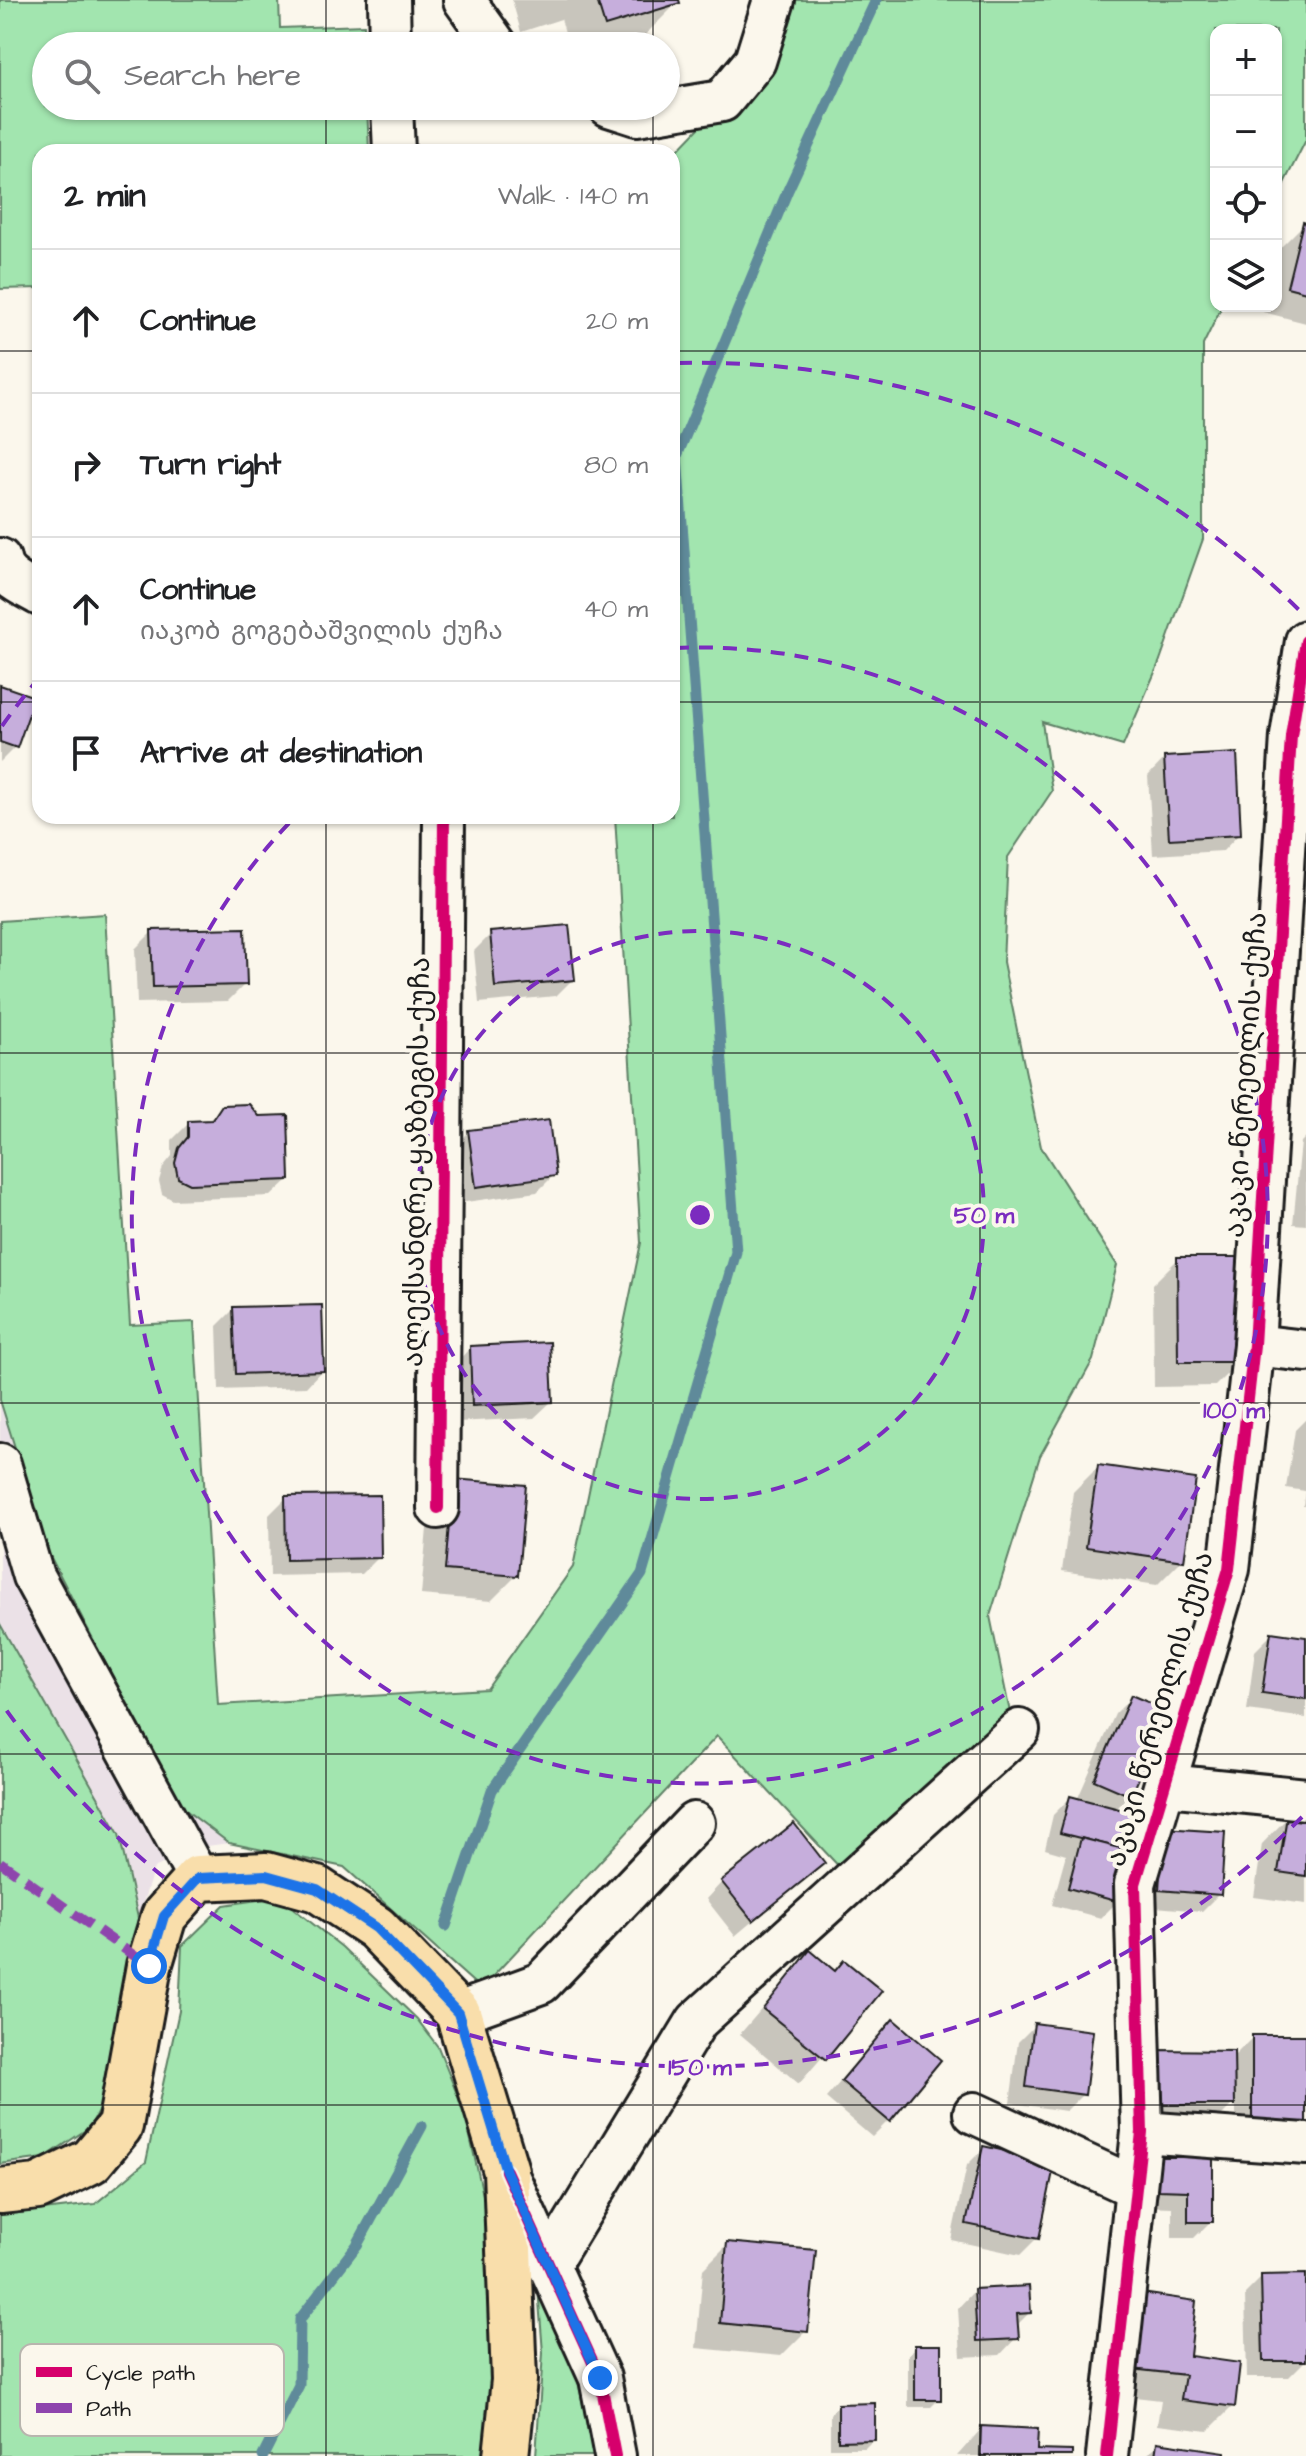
<!DOCTYPE html>
<meta charset="utf-8">
<style>
body{margin:0;font-family:"Architects Daughter","Noto Sans Georgian",sans-serif;background:#f6f6f6;color:#202124}
.controls{position:absolute;right:24px;top:24px;display:grid;overflow:hidden;border-radius:16px;box-shadow:0 2px 6px #0004}
.controls button{width:72px;height:72px;display:grid;place-items:center;padding:0;border:0;border-bottom:2px solid #e0e0e0;background:#fff;color:#202124;font:40px sans-serif}
.stop{position:absolute;width:24px;height:24px;margin:-18px;border:6px solid #1a73e8;border-radius:50%;background:#fff}
.stop.end{background:#1a73e8;border-color:#fff;box-shadow:0 2px 8px #0008}
.list{margin:0;padding:0;list-style:none}
h2{display:flex;justify-content:space-between;align-items:center;height:104px;margin:0;padding:0 32px;font-size:34px}
h2 small{font-size:26px;font-weight:400;color:#757577}
.list li{display:grid;grid-template-columns:52px 1fr auto;gap:24px;align-items:center;box-sizing:border-box;height:144px;padding:0 32px;border-top:2px solid #e0e0e0}
.list b{display:block;font-size:30px;white-space:nowrap}
.list p{margin:0;font-size:26px;white-space:nowrap;color:#757577}
.list em{font-size:26px;font-style:normal;color:#757577}
.icon{flex:none;width:44px;height:44px;fill:none;stroke:currentColor;stroke-width:2;stroke-linecap:round;stroke-linejoin:round}
.map{position:relative;flex:none;width:1306px;height:2456px;overflow:hidden}
.search{position:absolute;background:#fff;box-shadow:0 2px 6px #0004;left:32px;top:32px;width:648px;height:88px;display:flex;align-items:center;gap:20px;box-sizing:border-box;padding:0 28px;border-radius:44px;color:#757577;font-size:30px}
.panel{position:absolute;background:#fff;box-shadow:0 2px 6px #0004;left:32px;top:144px;width:648px;height:680px;border-radius:24px}
.map>svg:first-child{display:block}
.built{fill:#ebe1e7}
.green{fill:#a2e5af;stroke:#5f8066;stroke-width:2}
.shadow{fill:#0003}
.lines{fill:none;stroke-linecap:round;stroke-linejoin:round}
.stream{stroke:#5f8a9a;stroke-width:11}
.building{fill:#c6aedc;stroke:#1c1c1c;stroke-width:2}
.minor-casing{stroke:#1c1c1c;stroke-width:46}
.major-casing{stroke:#1c1c1c;stroke-width:50}
.minor{stroke:#fbf7ec;stroke-width:40}
.major{stroke:#f9deab;stroke-width:44}
.quiet{stroke:#8e44ad;stroke-width:10;stroke-dasharray:20 10;stroke-linecap:butt}
.cycleway-casing{stroke:#fbf7ec;stroke-width:17}
.cycleway{stroke:#d6006c;stroke-width:12}
.route{stroke:#1a73e8;stroke-width:10}
.grid{fill:none;stroke:#1c1c1c;stroke-width:2;stroke-opacity:0.55}
.ring{fill:none;stroke:#7b2cbf;stroke-width:4;stroke-dasharray:14 10}
.labels{text-anchor:middle;dominant-baseline:central;stroke-width:8;stroke-linejoin:round;paint-order:stroke}
.street-label{font-size:28px;fill:#1c1c1c;stroke:#fbf7ec}
.key{fill:#fbf7ec;stroke:#b8b5ae;stroke-width:2}
.key-label{font-size:22px;fill:#1c1c1c}
.centre{fill:#7b2cbf;stroke:#fbf7ec;stroke-width:4}
.ring-label{font-size:24px;text-anchor:middle;font-weight:bold;fill:#7b2cbf;stroke:#fbf7ec;stroke-width:8;stroke-linejoin:round;paint-order:stroke}
</style>
<div class="map">
<svg width="1306" height="2456" viewBox="0 0 1306 2456">
<rect width="100%" height="100%" fill="#fbf7ec"/>
<filter id="ink" filterUnits="userSpaceOnUse"><feTurbulence type="fractalNoise" baseFrequency=".0125" numOctaves="2"/><feDisplacementMap in="SourceGraphic" scale="16" xChannelSelector="R" yChannelSelector="G"/><feConvolveMatrix kernelMatrix="1 2 1 2 8 2 1 2 1" color-interpolation-filters="sRGB"/></filter>
<g filter="url(#ink)">
<!-- built -->
<polygon class="built" points="0,1400 48,1552 179,1805 229,1843 200,1847 154,1868 138,1918 119,1834 0,1624"/>
<!-- green -->
<g class="green">
<polygon points="0,0 279,0 280,28 364,25 365,46 46,46 46,106 367,106 369,152 40,152 40,288 0,289"/>
<polygon points="791,0 1306,0 1306,140 1276,199 1276,30 1216,30 1216,306 1222,306 1203,345 1203,539 1159,663 1123,746 1042,722 1052,791 1008,857 1003,962 1041,1147 1117,1265 1093,1360 1040,1456 990,1616 1012,1722 845,1873 717,1736 481,1989 344,1867 229,1843 179,1805 48,1552 0,1400 0,921 105,914 130,1325 194,1322 218,1705 487,1689 573,1567 641,1243 615,816 672,816 672,156 776,48"/>
<polygon points="0,1624 119,1834 138,1918 113,2082 90,2127 44,2158 0,2164"/>
<polygon points="279,1897 342,1947 417,2019 438,2047 465,2114 491,2231 499,2367 490,2456 0,2456 0,2215 95,2204 146,2162 179,2011 182,1946 224,1905"/>
<polygon points="537,2275 570,2344 594,2456 536,2456 543,2353"/>
</g>
<!-- shadow -->
<g class="shadow">
<polygon points="512,0 676,0 677,3 645,35 609,46 569,46 561,19 521,32"/>
<polygon points="1304,224 1306,225 1306,323 1263,312 1264,306 1276,306 1279,249"/>
<polygon points="0,687 15,747 0,762"/>
<polygon points="1164,759 1239,834 1223,851 1153,855 1148,776"/>
<polygon points="152,932 245,984 228,1001 137,1003 135,949"/>
<polygon points="491,934 573,979 556,996 479,1003 474,951"/>
<polygon points="223,1107 288,1180 271,1196 173,1200 162,1194 159,1181 163,1167 172,1156 172,1140 189,1123 207,1122"/>
<polygon points="469,1132 554,1175 537,1192 459,1203 452,1149"/>
<polygon points="1306,1137 1306,1225 1293,1224 1301,1142"/>
<polygon points="1178,1259 1240,1361 1215,1386 1154,1387 1153,1284"/>
<polygon points="234,1309 322,1370 306,1387 219,1390 217,1326"/>
<polygon points="470,1348 551,1402 534,1418 456,1422 454,1365"/>
<polygon points="1306,1419 1306,1506 1303,1506 1305,1491 1286,1488 1295,1430"/>
<polygon points="1098,1467 1182,1560 1157,1585 1062,1571 1073,1492"/>
<polygon points="286,1498 379,1557 362,1574 270,1576 269,1515"/>
<polygon points="429,1506 516,1576 491,1601 421,1595"/>
<polygon points="1272,1634 1306,1639 1306,1718 1247,1710 1255,1651"/>
<polygon points="1132,1697 1130,1795 1115,1810 1118,1901 1101,1918 1052,1905 1066,1855 1045,1849 1053,1815 1070,1798 1077,1800 1115,1714"/>
<polygon points="1287,1818 1306,1821 1306,1904 1254,1897 1262,1844"/>
<polygon points="1147,1847 1219,1894 1202,1911 1143,1906"/>
<polygon points="822,1863 735,1936 706,1899 722,1882"/>
<polygon points="810,1953 834,1972 879,1991 799,2084 740,2034"/>
<polygon points="893,2022 889,2120 872,2137 826,2098"/>
<polygon points="1035,2025 1083,2094 1066,2111 1010,2103 1018,2042"/>
<polygon points="1253,2037 1306,2037 1306,2135 1236,2142 1236,2101 1216,2121 1139,2121 1140,2069 1233,2057"/>
<polygon points="984,2148 1037,2238 1020,2255 951,2240 967,2165"/>
<polygon points="1211,2159 1211,2221 1194,2238 1172,2238 1172,2207 1142,2206 1141,2176"/>
<polygon points="728,2244 806,2331 781,2356 696,2348 703,2269"/>
<polygon points="1262,2277 1306,2360 1289,2377 1247,2377 1245,2294"/>
<polygon points="974,2291 1029,2313 1016,2326 1016,2338 1000,2355 961,2357 958,2308"/>
<polygon points="1117,2321 1233,2406 1208,2431 1157,2425 1161,2400 1108,2394"/>
<polygon points="916,2347 939,2399 931,2407 908,2407 908,2355"/>
<polygon points="838,2406 873,2440 865,2448 830,2448 830,2414"/>
<polygon points="982,2428 1035,2452 1070,2456 957,2456"/>
<polygon points="1158,2444 1223,2456 1146,2456"/>
</g>
<g class="lines">
<!-- stream -->
<g class="stream">
<polyline points="446,1926 492,1790 642,1574 736,1252 677,456 788,190 876,0"/>
<polyline points="263,2456 299,2385 300,2319 357,2245 422,2126"/>
</g>
</g>
<!-- building -->
<g class="building">
<polygon points="597,0 679,0 680,3 605,26"/>
<polygon points="1303,222 1306,223 1306,292 1287,287"/>
<polygon points="0,685 35,697 17,748 0,742"/>
<polygon points="1237,753 1241,835 1169,839 1164,757"/>
<polygon points="569,925 575,980 495,987 490,932"/>
<polygon points="245,928 247,985 153,987 151,930"/>
<polygon points="249,1104 259,1116 288,1115 290,1180 190,1184 178,1178 175,1163 179,1148 188,1137 188,1121 212,1120 222,1105"/>
<polygon points="549,1120 556,1176 476,1187 468,1130"/>
<polygon points="1177,1257 1241,1257 1242,1362 1178,1362"/>
<polygon points="322,1305 324,1371 236,1374 233,1307"/>
<polygon points="550,1342 553,1402 472,1406 470,1346"/>
<polygon points="1098,1465 1196,1479 1184,1561 1086,1547"/>
<polygon points="453,1479 526,1485 518,1576 445,1570"/>
<polygon points="380,1495 381,1558 286,1560 285,1496"/>
<polygon points="1271,1632 1306,1637 1306,1699 1262,1693"/>
<polygon points="1131,1695 1169,1711 1131,1796 1094,1780"/>
<polygon points="1070,1796 1142,1815 1132,1851 1060,1833"/>
<polygon points="1287,1816 1306,1819 1306,1876 1278,1872"/>
<polygon points="794,1823 825,1863 753,1921 721,1881"/>
<polygon points="1163,1828 1225,1832 1221,1895 1159,1890"/>
<polygon points="1081,1838 1132,1851 1119,1902 1068,1888"/>
<polygon points="810,1950 835,1971 844,1960 882,1991 826,2060 763,2009"/>
<polygon points="893,2019 941,2060 890,2122 841,2081"/>
<polygon points="1034,2023 1093,2031 1085,2095 1026,2087"/>
<rect x="1252" y="2035" width="54" height="91"/>
<polygon points="1156,2050 1234,2051 1235,2105 1155,2105"/>
<polygon points="983,2146 1055,2162 1039,2239 966,2224"/>
<polygon points="1157,2157 1213,2157 1213,2222 1188,2222 1188,2191 1158,2190"/>
<polygon points="727,2242 816,2250 808,2332 720,2323"/>
<polygon points="1306,2274 1306,2361 1263,2361 1261,2275"/>
<polygon points="1029,2286 1031,2313 1017,2314 1019,2339 977,2341 974,2289"/>
<polygon points="1142,2293 1196,2301 1190,2356 1240,2363 1235,2407 1181,2400 1185,2375 1132,2369"/>
<rect x="915" y="2345" width="26" height="55"/>
<polygon points="875,2403 875,2440 838,2441 838,2404"/>
<polygon points="981,2426 1038,2429 1037,2450 1072,2451 1072,2456 980,2456"/>
<polygon points="1157,2442 1225,2452 1225,2456 1155,2456"/>
</g>
<g class="lines">
<defs>
<g id="minor">
<polyline points="389,0 390,46"/>
<polyline points="464,0 497,46"/>
<polyline points="392,106 394,152"/>
<polyline points="609,106 637,115 722,101 755,61 774,0"/>
<path d="M0,559C2,578 25,586 40,595"/>
<polyline points="1254,1345 1306,1351"/>
<polyline points="0,1464 33,1576 198,1878"/>
<polyline points="438,1508 444,816"/>
<polyline points="1167,1785 1306,1799"/>
<polyline points="458,2013 541,1983 694,1823"/>
<polyline points="974,2113 1136,2188"/>
<polyline points="1142,2132 1306,2144"/>
<polyline points="506,2171 600,2378 615,2456"/>
<polyline points="550,2263 697,2021 1019,1730"/>
<polyline points="1107,2456 1142,2132 1135,1884 1229,1569 1254,1345 1291,736 1306,641"/>
</g>
<polyline id="major" points="0,2191 38,2187 91,2161 120,2126 149,1966 164,1916 198,1878 266,1875 317,1889 376,1928 458,2013 506,2171 514,2380 506,2456"/>
</defs>
<!-- minor casing -->
<use href="#minor" class="minor-casing"/>
<!-- major casing -->
<use href="#major" class="major-casing"/>
<!-- minor -->
<use href="#minor" class="minor"/>
<!-- major -->
<use href="#major" class="major"/>
<!-- quiet -->
<polyline class="quiet" points="0,1862 149,1966"/>
<defs>
<g id="cycleway">
<polyline points="438,1508 444,816"/>
<polyline points="506,2171 600,2378 615,2456"/>
<polyline points="1107,2456 1142,2132 1135,1884 1229,1569 1254,1345 1291,736 1306,641"/>
</g>
</defs>
<!-- cycleway casing -->
<use href="#cycleway" class="cycleway-casing"/>
<!-- cycleway -->
<use href="#cycleway" class="cycleway"/>
</g>
</g>
<g class="lines" filter="url(#ink)">
<!-- route -->
<polyline class="route" points="149,1966 164,1916 198,1878 266,1875 317,1889 376,1928 458,2013 506,2171 600,2378"/>
</g>
<!-- grid -->
<path class="grid" d="M326,0V46M653,0V46M980,0V2456M326,106V152M653,106V152M0,351H40M672,351H1306M0,702H40M672,702H1306M326,816V2456M653,816V2456M0,1053H1306M0,1403H1306M0,1754H1306M0,2105H1306"/>
<!-- distance rings -->
<g class="ring">
<circle cx="700" cy="1215" r="284"/>
<path d="M675 648A568 568 0 1 1 295 817"/>
<path d="M1302 1817A852 852 0 0 1 2 1704M2 726A852 852 0 0 1 38 679M678 363A852 852 0 0 1 1302 613"/>
</g>
<g class="labels">
<!-- street labels -->
<g class="street-label">
<text transform="translate(1246 1075) rotate(-86)">აკაკი წერეთლის ქუჩა</text>
<text transform="translate(417 1162) rotate(-89)">ალექსანდრე ყაზბეგის ქუჩა</text>
<text transform="translate(1160 1709) rotate(-74)">აკაკი წერეთლის ქუჩა</text>
</g>
</g>
<!-- legend -->
<rect x="20" y="2344" width="264" height="92" rx="12" class="key"/>
<rect x="36" y="2367" width="36" height="10" fill="#d6006c"/>
<rect x="36" y="2403" width="36" height="10" fill="#8e44ad"/>
<g class="key-label">
<text x="86" y="2380">Cycle path</text>
<text x="86" y="2416">Path</text>
</g>
<circle cx="700" cy="1215" r="12" class="centre"/>
<g class="ring-label">
<text x="984" y="1223">50 m</text>
<text x="1234" y="1418">100 m</text>
<text x="700" y="2075">150 m</text>
</g>
</svg>
<div class="controls">
<button>+</button>
<button>−</button>
<button><svg class="icon" aria-label="locate" viewBox="0 0 24 24"><circle cx="12" cy="12" r="6"/><path d="M12 2v4M12 18v4M2 12h4M18 12h4"/></svg></button>
<button><svg class="icon" aria-label="layers" viewBox="0 0 24 24"><path d="M12 4l9 5-9 5-9-5zM3 14l9 5 9-5"/></svg></button>
</div>
<div class="stop" style="left:149px;top:1966px"></div>
<div class="stop end" style="left:600px;top:2378px"></div>
<div class="search"><svg class="icon" aria-label="search" viewBox="0 0 24 24"><circle cx="10" cy="10" r="6"/><path d="M15 15l6 6"/></svg>Search here</div>
<section class="panel">
<h2>2 min<small>Walk · 140 m</small></h2>
<ul class="list">
<li><svg class="icon" aria-label="ahead" viewBox="0 0 24 24"><path d="M12 20V5M6 11l6-6 6 6"/></svg><div><b>Continue</b></div><em>20 m</em></li>
<li><svg class="icon" aria-label="right" viewBox="0 0 24 24"><path d="M7 20v-9h11M14 6l5 5-5 5"/></svg><div><b>Turn right</b></div><em>80 m</em></li>
<li><svg class="icon" aria-label="ahead" viewBox="0 0 24 24"><path d="M12 20V5M6 11l6-6 6 6"/></svg><div><b>Continue</b><p>იაკობ გოგებაშვილის ქუჩა</p></div><em>40 m</em></li>
<li><svg class="icon" aria-label="arrive" viewBox="0 0 24 24"><path d="M6 21V4h12l-3 4 3 4H6"/></svg><div><b>Arrive at destination</b></div></li>
</ul>
</section>
</div>
